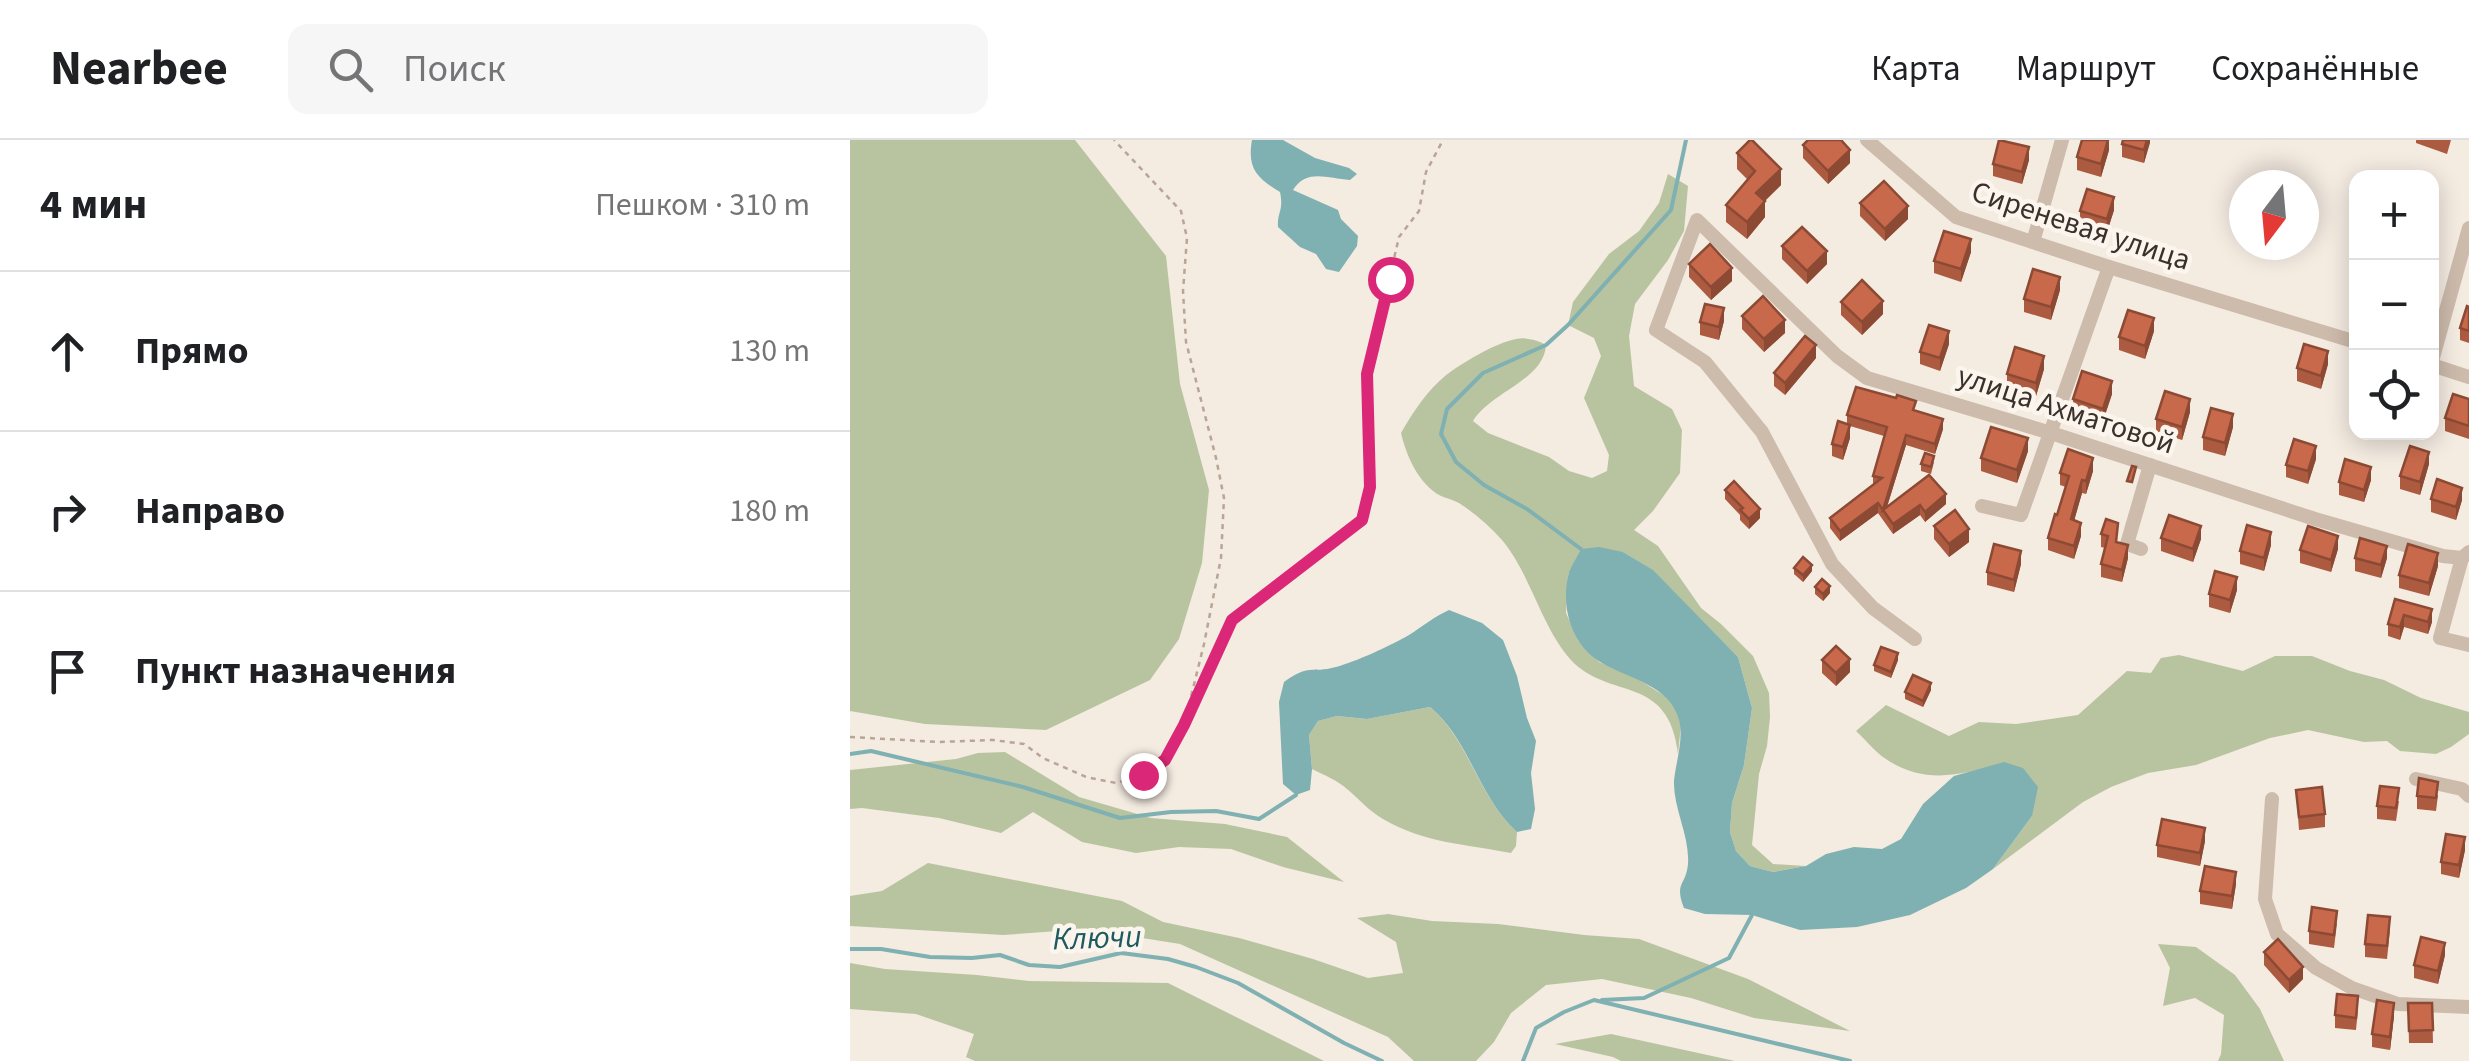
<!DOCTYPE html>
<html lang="ru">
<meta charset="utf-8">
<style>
body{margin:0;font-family:"Source Sans 3",sans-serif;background:#f6f6f6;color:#202124}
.controls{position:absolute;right:30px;top:30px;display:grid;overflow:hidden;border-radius:20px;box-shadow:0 5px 25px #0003}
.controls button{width:90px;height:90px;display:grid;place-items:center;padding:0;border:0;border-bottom:2px solid #e0e0e0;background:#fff;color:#202124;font:50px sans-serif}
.compass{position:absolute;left:1379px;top:30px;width:90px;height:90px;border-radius:50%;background:#fff;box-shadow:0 5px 25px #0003;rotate:196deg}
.stop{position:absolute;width:30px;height:30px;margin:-22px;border:8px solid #db2777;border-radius:50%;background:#fff}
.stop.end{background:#db2777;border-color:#fff;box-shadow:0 2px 10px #0008}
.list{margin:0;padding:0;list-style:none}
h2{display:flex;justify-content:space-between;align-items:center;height:130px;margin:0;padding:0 40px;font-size:42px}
h2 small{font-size:32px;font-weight:400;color:#757577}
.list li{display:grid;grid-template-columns:65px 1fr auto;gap:30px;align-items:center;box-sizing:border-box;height:160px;padding:0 40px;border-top:2px solid #e0e0e0}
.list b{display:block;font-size:38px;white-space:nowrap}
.list em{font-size:32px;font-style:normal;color:#757577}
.icon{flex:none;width:55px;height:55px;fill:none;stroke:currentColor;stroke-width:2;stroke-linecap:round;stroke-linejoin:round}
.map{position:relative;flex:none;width:1619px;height:921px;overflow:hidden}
header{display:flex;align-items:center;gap:60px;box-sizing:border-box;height:140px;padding:0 50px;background:#fff;border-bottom:2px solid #e0e0e0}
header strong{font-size:48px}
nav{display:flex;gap:55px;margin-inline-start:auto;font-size:35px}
.search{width:700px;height:90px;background:#f6f6f6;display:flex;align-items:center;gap:25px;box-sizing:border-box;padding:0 35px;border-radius:20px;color:#757577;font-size:38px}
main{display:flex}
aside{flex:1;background:#fff}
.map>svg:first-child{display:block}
.green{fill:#b8c4a0}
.water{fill:#7fb0b2}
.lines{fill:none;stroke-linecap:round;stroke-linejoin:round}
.stream{stroke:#7fb0b2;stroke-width:4}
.path{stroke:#b9a596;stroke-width:2.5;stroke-dasharray:5 5;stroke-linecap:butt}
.minor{stroke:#cdbbac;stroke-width:14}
.wall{fill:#ac5a40}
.shaded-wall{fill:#8c4a34}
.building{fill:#c8694b;stroke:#8c4a34;stroke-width:2.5}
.route{stroke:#db2777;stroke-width:12}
.labels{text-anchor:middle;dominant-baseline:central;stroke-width:9;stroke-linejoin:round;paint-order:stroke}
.street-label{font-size:30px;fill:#3b302b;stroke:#fbf5ee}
.water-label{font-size:32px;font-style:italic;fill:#1f5a5e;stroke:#fbf5ee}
</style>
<header>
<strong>Nearbee</strong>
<div class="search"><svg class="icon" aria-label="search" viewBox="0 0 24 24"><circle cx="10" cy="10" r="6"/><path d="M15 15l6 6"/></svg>Поиск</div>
<nav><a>Карта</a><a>Маршрут</a><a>Сохранённые</a></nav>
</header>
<main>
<aside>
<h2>4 мин<small>Пешком · 310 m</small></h2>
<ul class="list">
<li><svg class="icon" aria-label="ahead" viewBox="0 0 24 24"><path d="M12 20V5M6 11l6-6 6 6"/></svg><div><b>Прямо</b></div><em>130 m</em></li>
<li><svg class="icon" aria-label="right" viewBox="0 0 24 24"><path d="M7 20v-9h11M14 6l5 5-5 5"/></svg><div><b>Направо</b></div><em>180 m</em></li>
<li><svg class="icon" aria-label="arrive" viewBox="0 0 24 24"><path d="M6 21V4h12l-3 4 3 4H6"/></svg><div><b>Пункт назначения</b></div></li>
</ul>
</aside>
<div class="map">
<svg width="1619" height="921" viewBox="0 0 1619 921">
<rect width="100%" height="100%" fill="#f4ebe1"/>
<!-- green -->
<g class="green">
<polygon points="0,0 225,0 316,116 330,244 359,350 352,423 329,499 300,540 196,590 75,584 0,571"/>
<path d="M818,34L838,46L834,91L818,120L785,164L779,196L784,246L822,269L832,290L830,333L803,371L784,390L808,406L851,468L871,484L903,516L919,553L920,577L917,606L909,634L902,705L923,724L956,726L923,732L900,726L886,711L880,692L882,663L894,625L902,568L888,517L802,430L773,412L718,434L716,473L728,500L749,522L786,538L815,556L825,567L831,585L828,614C819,533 759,561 721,520C692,488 680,433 652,400C640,387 627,375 612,365C605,360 598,359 591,356C569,345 556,315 551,293C563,272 577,251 595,236C612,223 645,203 666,199C676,197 688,200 696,205C694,240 642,251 623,281L638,293L699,317L719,331L742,338L757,331L759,315L734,258L751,216L744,198L718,185L723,162L759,114L789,91L809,63Z"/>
<path d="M1329,515L1393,531L1425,516H1462L1500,531L1534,540L1571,558L1619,572V594L1601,607L1586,614L1550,611L1537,601L1514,602L1458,590L1420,598L1346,625L1298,633L1261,647L1233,662L1143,729L1182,676L1154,623C1113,634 1076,646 1036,619C1025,612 1016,600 1006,591L1036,565L1099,596L1129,582L1166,584L1228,575L1277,531L1301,533L1311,518Z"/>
<path d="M580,567C619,600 628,657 667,692L666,706L661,713C615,704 574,703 533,679C519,671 509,659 497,649C487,640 474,635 462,629L459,595L468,581L487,576L517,579Z"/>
<polygon points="155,612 229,657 301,678 375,684 437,697 494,742 433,727 381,709 329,707 286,713 232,702 183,672 151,693 89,678 12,668 0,669 0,630 106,619 128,613"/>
<polygon points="78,723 272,761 313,782 389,798 463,819 518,838 553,833 546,802 507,778 538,774 582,781 648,784 734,795 789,799 898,839 1000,891 904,878 841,858 752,839 696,845 661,873 644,902 626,921 564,921 538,897 330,804 236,789 153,795 0,786 0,756 32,751"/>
<polygon points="1308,804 1346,807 1385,835 1410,869 1434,921 1368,921 1371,914 1374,875 1345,858 1313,866 1320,828"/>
<polygon points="0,823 35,829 127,835 179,841 318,843 474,921 125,921 116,917 124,894 66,874 0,869"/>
<polygon points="761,894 885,921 771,921 763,917 705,904"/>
</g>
<!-- water -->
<g class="water">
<path d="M402,0H433L465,18L499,28L507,34L500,40C478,39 457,28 443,50L488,70L491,79L508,96L507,106L489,132L476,129L466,114L450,107L428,87C427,72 434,71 430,52C407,38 397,29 402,0Z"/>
<path d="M749,407L773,412L803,430L888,517L902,568L894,625L882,663L880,692L886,711L900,726L923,732L956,726L976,714L1004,707L1032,709L1051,699L1073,664L1104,636L1154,622L1173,628L1188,647L1182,676L1143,729L1116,748L1060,775L1007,787L950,790L902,775L855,774L834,768C824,742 836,746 838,724C840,696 823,668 824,641C826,621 834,599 829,580C820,545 779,539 752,523C722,506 711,469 718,436C720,427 727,418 731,409Z"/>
<path d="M599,470L632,483L653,500L667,536L677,578L686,601L681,633L685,669L681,689L667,692C628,657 620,600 580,567L517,579L487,576L468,581L459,595L462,629L460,650L446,655L433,644L429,562L434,542C460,523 460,534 486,527C505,522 542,505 559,495C573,486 584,477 599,470Z"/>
</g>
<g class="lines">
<!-- stream -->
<g class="stream">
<polyline points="731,409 677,369 634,345 606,322 591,294 597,269 633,233 696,205 718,185 821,70 836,0"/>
<polyline points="0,614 21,611 173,647 270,678 321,672 366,671 409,679 446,655"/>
<polyline points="0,809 31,809 80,817 122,818 150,815 179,825 210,827 271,813 318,819 346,827 388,843 494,903 532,921"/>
<polyline points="752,860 794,858 879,818 902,775"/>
<polyline points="673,921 686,888 714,872 744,860 1000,921"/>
</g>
<!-- path -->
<g class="path">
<polyline points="336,579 383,480 512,380 520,347 517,234 549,97 569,71 576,32 593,0"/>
<polyline points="0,597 89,602 143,600 174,604 193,618 236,637 266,643 293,635 315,619 334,585 354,504 371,418 374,358 366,318 336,202 333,151 337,98 331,71 264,0"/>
</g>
<!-- minor -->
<g class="minor">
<polyline points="1017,0 1106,77 1259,127 1506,202"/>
<polyline points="1183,102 1212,0"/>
<polyline points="1582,221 1619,88"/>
<polyline points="1582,225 1619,237"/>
<polyline points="1132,366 1171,375 1259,127"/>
<polyline points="1291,409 1277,404 1300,325"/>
<polyline points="1612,418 1590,498 1619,505"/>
<polyline points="1065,499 1023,468 982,424 912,292 855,222 806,190 847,80 987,216 1017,238 1201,293 1465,379 1593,416 1612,418 1619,412"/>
<polyline points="1566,639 1612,649 1619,656"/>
<polyline points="1422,659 1415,759 1427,794 1466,828 1502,848 1548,864 1619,867"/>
</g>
</g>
<!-- wall -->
<g class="wall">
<polygon points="1300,0 1294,23 1272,17 1272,4"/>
<polygon points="1566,0 1601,0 1597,14 1566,3"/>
<polygon points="953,5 1000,23 978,44 953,18"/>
<polygon points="1259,10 1251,37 1227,30 1227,17"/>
<polygon points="887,13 931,45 915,61 915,77 897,99 876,82 876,65 898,40 887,29"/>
<polygon points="1179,20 1172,44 1143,36 1143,24"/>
<polygon points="1010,63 1058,79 1035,101 1010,76"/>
<polygon points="1264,70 1257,92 1230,84 1230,71"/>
<polygon points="932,106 977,124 957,144 932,119"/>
<polygon points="1121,112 1111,142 1084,133 1084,121"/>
<polygon points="839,124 882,141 861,160 839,137"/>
<polygon points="1210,150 1201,180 1174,172 1174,159"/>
<polygon points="991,162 1033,174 1012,195 991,175"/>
<polygon points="1619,167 1619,203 1610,200 1610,188"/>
<polygon points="892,176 935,193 914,212 892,189"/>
<polygon points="874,181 869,200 850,195 850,182"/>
<polygon points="1304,191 1295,219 1269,210 1269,197"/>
<polygon points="1099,204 1090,231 1070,224 1070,212"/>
<polygon points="966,218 935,255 924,246 924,233"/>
<polygon points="1478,224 1471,249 1447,241 1447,228"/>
<polygon points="1194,229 1186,256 1157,247 1157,234"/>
<polygon points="1262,254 1253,281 1223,272 1223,259"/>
<polygon points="1619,259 1619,299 1595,291 1595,278"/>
<polygon points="1066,271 1093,289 1085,314 1056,305 1037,367 1096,364 1075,382 1070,375 1043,394 1028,373 990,401 980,388 980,378 1023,345 1023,336 1034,296 1000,286 1000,298 993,320 982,316 982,304 997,284 997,275"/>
<polygon points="1340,272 1332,300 1306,292 1306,279"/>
<polygon points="1383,287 1375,316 1353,310 1353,297"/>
<polygon points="1178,311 1167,343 1131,331 1131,318"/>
<polygon points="1466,319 1458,344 1436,337 1436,325"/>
<polygon points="1084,322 1081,334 1071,331 1071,324"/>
<polygon points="1579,324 1570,355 1550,349 1550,336"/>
<polygon points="1243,331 1236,354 1232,353 1224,380 1231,396 1224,419 1198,410 1198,398 1207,375 1216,347 1210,345 1210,333"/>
<polygon points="1521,340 1514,362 1489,355 1489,342"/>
<polygon points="875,350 910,378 899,389 890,380 890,375 875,359"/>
<polygon points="1581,359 1612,360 1606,380 1581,372"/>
<polygon points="1256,379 1268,403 1278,418 1272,442 1251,437 1251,424 1255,408 1251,407 1251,394"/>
<polygon points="1084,386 1119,402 1099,417 1084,399"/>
<polygon points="1311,398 1351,399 1343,422 1311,411"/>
<polygon points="1421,405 1414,431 1390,424 1390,411"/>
<polygon points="1488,409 1481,432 1450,423 1450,410"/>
<polygon points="1505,418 1537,418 1531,438 1505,431"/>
<polygon points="1171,424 1164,452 1137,445 1137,432"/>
<polygon points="1588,426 1579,456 1549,448 1549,435"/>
<polygon points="944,428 962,431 953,442 944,434"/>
<polygon points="965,447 980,453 973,461 965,454"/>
<polygon points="1387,450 1380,473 1359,467 1359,454"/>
<polygon points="1545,459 1582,482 1578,494 1554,487 1550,500 1538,496 1538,484"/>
<polygon points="972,520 1000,532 986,546 972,533"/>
<polygon points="1048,520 1041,538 1024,531 1024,525"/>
<polygon points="1081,550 1073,567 1055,559 1055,552"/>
<polygon points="1446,650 1475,674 1475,687 1449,690"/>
<polygon points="1588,655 1586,671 1567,669 1567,656"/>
<polygon points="1549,661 1546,681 1527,679 1527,666"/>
<polygon points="1355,701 1350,726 1307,717 1307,705"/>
<polygon points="1615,710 1609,738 1591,734 1591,722"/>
<polygon points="1386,744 1382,769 1350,764 1350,751"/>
<polygon points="1487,783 1484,808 1459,804 1459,791"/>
<polygon points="1540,790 1537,819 1515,817 1515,804"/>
<polygon points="1414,812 1453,839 1439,853 1414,825"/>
<polygon points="1595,815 1588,844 1564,838 1564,825"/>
<polygon points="1558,863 1582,863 1583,903 1559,903"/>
<polygon points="1508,869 1506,890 1485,888 1485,875"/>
<polygon points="1544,876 1540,910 1522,907 1522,894"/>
</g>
<!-- shaded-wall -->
<g class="shaded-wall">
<polygon points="1259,0 1259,10 1251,37 1251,24"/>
<polygon points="1297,0 1300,0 1300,3 1294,23 1294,10"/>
<polygon points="1179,7 1179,20 1172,44 1172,32"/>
<polygon points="1000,10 1000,23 978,44 978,31"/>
<polygon points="931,29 931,45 906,69 906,53"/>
<polygon points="1264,57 1264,70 1257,92 1257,79"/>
<polygon points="915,61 915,77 897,99 897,82"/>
<polygon points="1058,66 1058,79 1035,101 1035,89"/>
<polygon points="1121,99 1121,112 1111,142 1111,129"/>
<polygon points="977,111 977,124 957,144 957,131"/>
<polygon points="882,128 882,141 861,160 861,147"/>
<polygon points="1210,137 1210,150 1201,180 1201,167"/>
<polygon points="1033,161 1033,174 1012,195 1012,182"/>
<polygon points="874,168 874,181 869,200 869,187"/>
<polygon points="1304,178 1304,191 1295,219 1295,206"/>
<polygon points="935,180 935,193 914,212 914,199"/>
<polygon points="1099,191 1099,204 1090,231 1090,218"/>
<polygon points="966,205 966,218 935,255 935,243"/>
<polygon points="1478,211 1478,224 1471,249 1471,236"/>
<polygon points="1194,216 1194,229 1186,256 1186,243"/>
<polygon points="1262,241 1262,254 1253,281 1253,269"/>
<polygon points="1340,259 1340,272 1332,300 1332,287"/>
<polygon points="1383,274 1383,287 1375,316 1375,303"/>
<polygon points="1093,279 1093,289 1085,314 1085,304"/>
<polygon points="1000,285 1000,298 993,320 993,307"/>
<polygon points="1056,295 1056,305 1035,373 1033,370"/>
<polygon points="1178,298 1178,311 1167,343 1167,330"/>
<polygon points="1466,306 1466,319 1458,344 1458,331"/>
<polygon points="1579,312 1579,324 1570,355 1570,342"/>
<polygon points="1243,318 1243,331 1236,354 1236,341"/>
<polygon points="1521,327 1521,340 1514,362 1514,350"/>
<polygon points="1232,340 1232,353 1221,392 1221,379"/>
<polygon points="1612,348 1612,360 1606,380 1606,367"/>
<polygon points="1096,354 1096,364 1075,382 1075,372"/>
<polygon points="1028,363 1028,373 990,401 990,391"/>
<polygon points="1070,365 1070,375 1043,394 1043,384"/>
<polygon points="910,369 910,378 899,389 899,379"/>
<polygon points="1231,383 1231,396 1224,419 1224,406"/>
<polygon points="1351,386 1351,399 1343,422 1343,409"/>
<polygon points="1119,389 1119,402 1099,417 1099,404"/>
<polygon points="1421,392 1421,405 1414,431 1414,418"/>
<polygon points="1488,396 1488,409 1481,432 1481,420"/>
<polygon points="1278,405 1278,418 1272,442 1272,430"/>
<polygon points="1537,406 1537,418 1531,438 1531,425"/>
<polygon points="1171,411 1171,424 1164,452 1164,440"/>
<polygon points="1588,413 1588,426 1579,456 1579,443"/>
<polygon points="962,425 962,431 953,442 953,435"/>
<polygon points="1387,437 1387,450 1380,473 1380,460"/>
<polygon points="980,446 980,453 973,461 973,454"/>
<polygon points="1582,469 1582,482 1578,494 1578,482"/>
<polygon points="1554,475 1554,487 1550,500 1550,487"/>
<polygon points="1048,513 1048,520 1041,538 1041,532"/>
<polygon points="1000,519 1000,532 986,546 986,533"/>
<polygon points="1081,543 1081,550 1073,567 1073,561"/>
<polygon points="1355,688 1355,701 1350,726 1350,713"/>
<polygon points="1615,697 1615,710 1609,738 1609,725"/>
<polygon points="1386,732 1386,744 1382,769 1382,756"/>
<polygon points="1595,803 1595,815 1588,844 1588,831"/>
<polygon points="1453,827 1453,839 1439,853 1439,840"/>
<polygon points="1544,863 1544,876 1540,910 1540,897"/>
</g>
<!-- building -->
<g class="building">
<polygon points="900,0 902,0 931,29 906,53 915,61 897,82 876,65 905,31 887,13"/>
<polygon points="958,0 991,0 1000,10 978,31 953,5"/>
<polygon points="1149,0 1179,7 1172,32 1143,24"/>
<polygon points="1232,0 1258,0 1251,24 1227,17"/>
<polygon points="1273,0 1297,0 1294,10 1272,4"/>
<polygon points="1034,41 1058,66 1035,89 1010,63"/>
<polygon points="1237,49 1264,57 1257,79 1230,71"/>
<polygon points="952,87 977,111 957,131 932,106"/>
<polygon points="1094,91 1121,99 1111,129 1084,121"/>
<polygon points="860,104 882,128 861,147 839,124"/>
<polygon points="1183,129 1210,137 1201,167 1174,159"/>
<polygon points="1012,140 1033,161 1012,182 991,162"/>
<polygon points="913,156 935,180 914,199 892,176"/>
<polygon points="855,164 874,168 869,187 850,182"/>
<polygon points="1617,166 1619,167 1619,191 1610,188"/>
<polygon points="1278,170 1304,178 1295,206 1269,197"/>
<polygon points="1079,185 1099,191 1090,218 1070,212"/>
<polygon points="955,196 966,205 935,243 924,233"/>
<polygon points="1454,204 1478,211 1471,236 1447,228"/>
<polygon points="1165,207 1194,216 1186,243 1157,234"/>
<polygon points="1232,231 1262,241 1253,269 1223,259"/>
<polygon points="1006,247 1046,258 1047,255 1066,261 1063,270 1093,279 1085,304 1056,295 1033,370 1079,335 1096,354 1075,372 1070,365 1043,384 1028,363 990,391 980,378 1032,338 1023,336 1037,287 997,275"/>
<polygon points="1315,251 1340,259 1332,287 1306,279"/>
<polygon points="1603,254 1619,259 1619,286 1595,278"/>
<polygon points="1361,268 1383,274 1375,303 1353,297"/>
<polygon points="988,281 1000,285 993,307 982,304"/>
<polygon points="1141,287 1178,298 1167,330 1131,318"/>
<polygon points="1444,299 1466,306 1458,331 1436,325"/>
<polygon points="1560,306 1579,312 1570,342 1550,336"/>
<polygon points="1218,309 1243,318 1236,341 1232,340 1221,379 1231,383 1224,406 1198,398 1205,374 1207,375 1219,336 1210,333"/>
<polygon points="1075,313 1084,316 1081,327 1071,324"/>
<polygon points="1495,319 1521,327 1514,350 1489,342"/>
<polygon points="1282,326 1286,327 1282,342 1277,341"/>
<polygon points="1587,339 1612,348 1606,367 1581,359"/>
<polygon points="884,341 910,369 899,379 890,370 893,368 875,350"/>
<polygon points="1105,370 1119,389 1099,404 1084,386"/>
<polygon points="1319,375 1351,386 1343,409 1311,398"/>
<polygon points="1256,379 1268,383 1266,402 1278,405 1272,430 1251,424 1258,396 1251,394"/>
<polygon points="1397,385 1421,392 1414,418 1390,411"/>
<polygon points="1458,386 1488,396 1481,420 1450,410"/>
<polygon points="1510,398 1537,406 1531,425 1505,418"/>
<polygon points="1144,404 1171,411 1164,440 1137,432"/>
<polygon points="1558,404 1588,413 1579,443 1549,435"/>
<polygon points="953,417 962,425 953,435 944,428"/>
<polygon points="1365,431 1387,437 1380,460 1359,454"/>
<polygon points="972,439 980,446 973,454 965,447"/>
<polygon points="1545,459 1582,469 1578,482 1554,475 1550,487 1538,484"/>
<polygon points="986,506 1000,519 986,533 972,520"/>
<polygon points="1031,507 1048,513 1041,532 1024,525"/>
<polygon points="1063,535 1081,543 1073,561 1055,552"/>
<polygon points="1569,638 1588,642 1586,658 1567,656"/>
<polygon points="1530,646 1549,648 1546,668 1527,666"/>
<polygon points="1472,647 1475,674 1449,677 1446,650"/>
<polygon points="1312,679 1355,688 1350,713 1307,705"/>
<polygon points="1596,694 1615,697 1609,725 1591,722"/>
<polygon points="1355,726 1386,732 1382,756 1350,751"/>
<polygon points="1462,767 1487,771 1484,795 1459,791"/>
<polygon points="1518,775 1540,777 1537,806 1515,804"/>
<polygon points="1571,797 1595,803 1588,831 1564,825"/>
<polygon points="1428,799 1453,827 1439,840 1414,812"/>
<polygon points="1487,854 1508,856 1506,878 1485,875"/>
<polygon points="1527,860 1544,863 1540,897 1522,894"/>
<polygon points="1558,863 1582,863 1583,890 1559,891"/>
</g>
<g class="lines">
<!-- route -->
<polyline class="route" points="293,635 315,620 334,585 382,480 512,380 520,347 517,234 540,139"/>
</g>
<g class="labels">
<!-- street labels -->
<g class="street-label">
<text transform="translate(1231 86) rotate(18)">Сиреневая улица</text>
<text transform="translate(1216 270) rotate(18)">улица Ахматовой</text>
</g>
<!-- water labels -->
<g class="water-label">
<text transform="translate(247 798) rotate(-2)">Ключи</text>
</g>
</g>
</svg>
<div class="controls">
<button>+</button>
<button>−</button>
<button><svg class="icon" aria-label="locate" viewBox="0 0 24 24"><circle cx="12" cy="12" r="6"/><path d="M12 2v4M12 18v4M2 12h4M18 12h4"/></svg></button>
</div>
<svg class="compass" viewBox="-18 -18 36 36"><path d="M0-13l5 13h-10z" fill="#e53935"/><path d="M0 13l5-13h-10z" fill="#757577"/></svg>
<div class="stop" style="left:540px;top:139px"></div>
<div class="stop end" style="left:293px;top:635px"></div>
</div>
</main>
